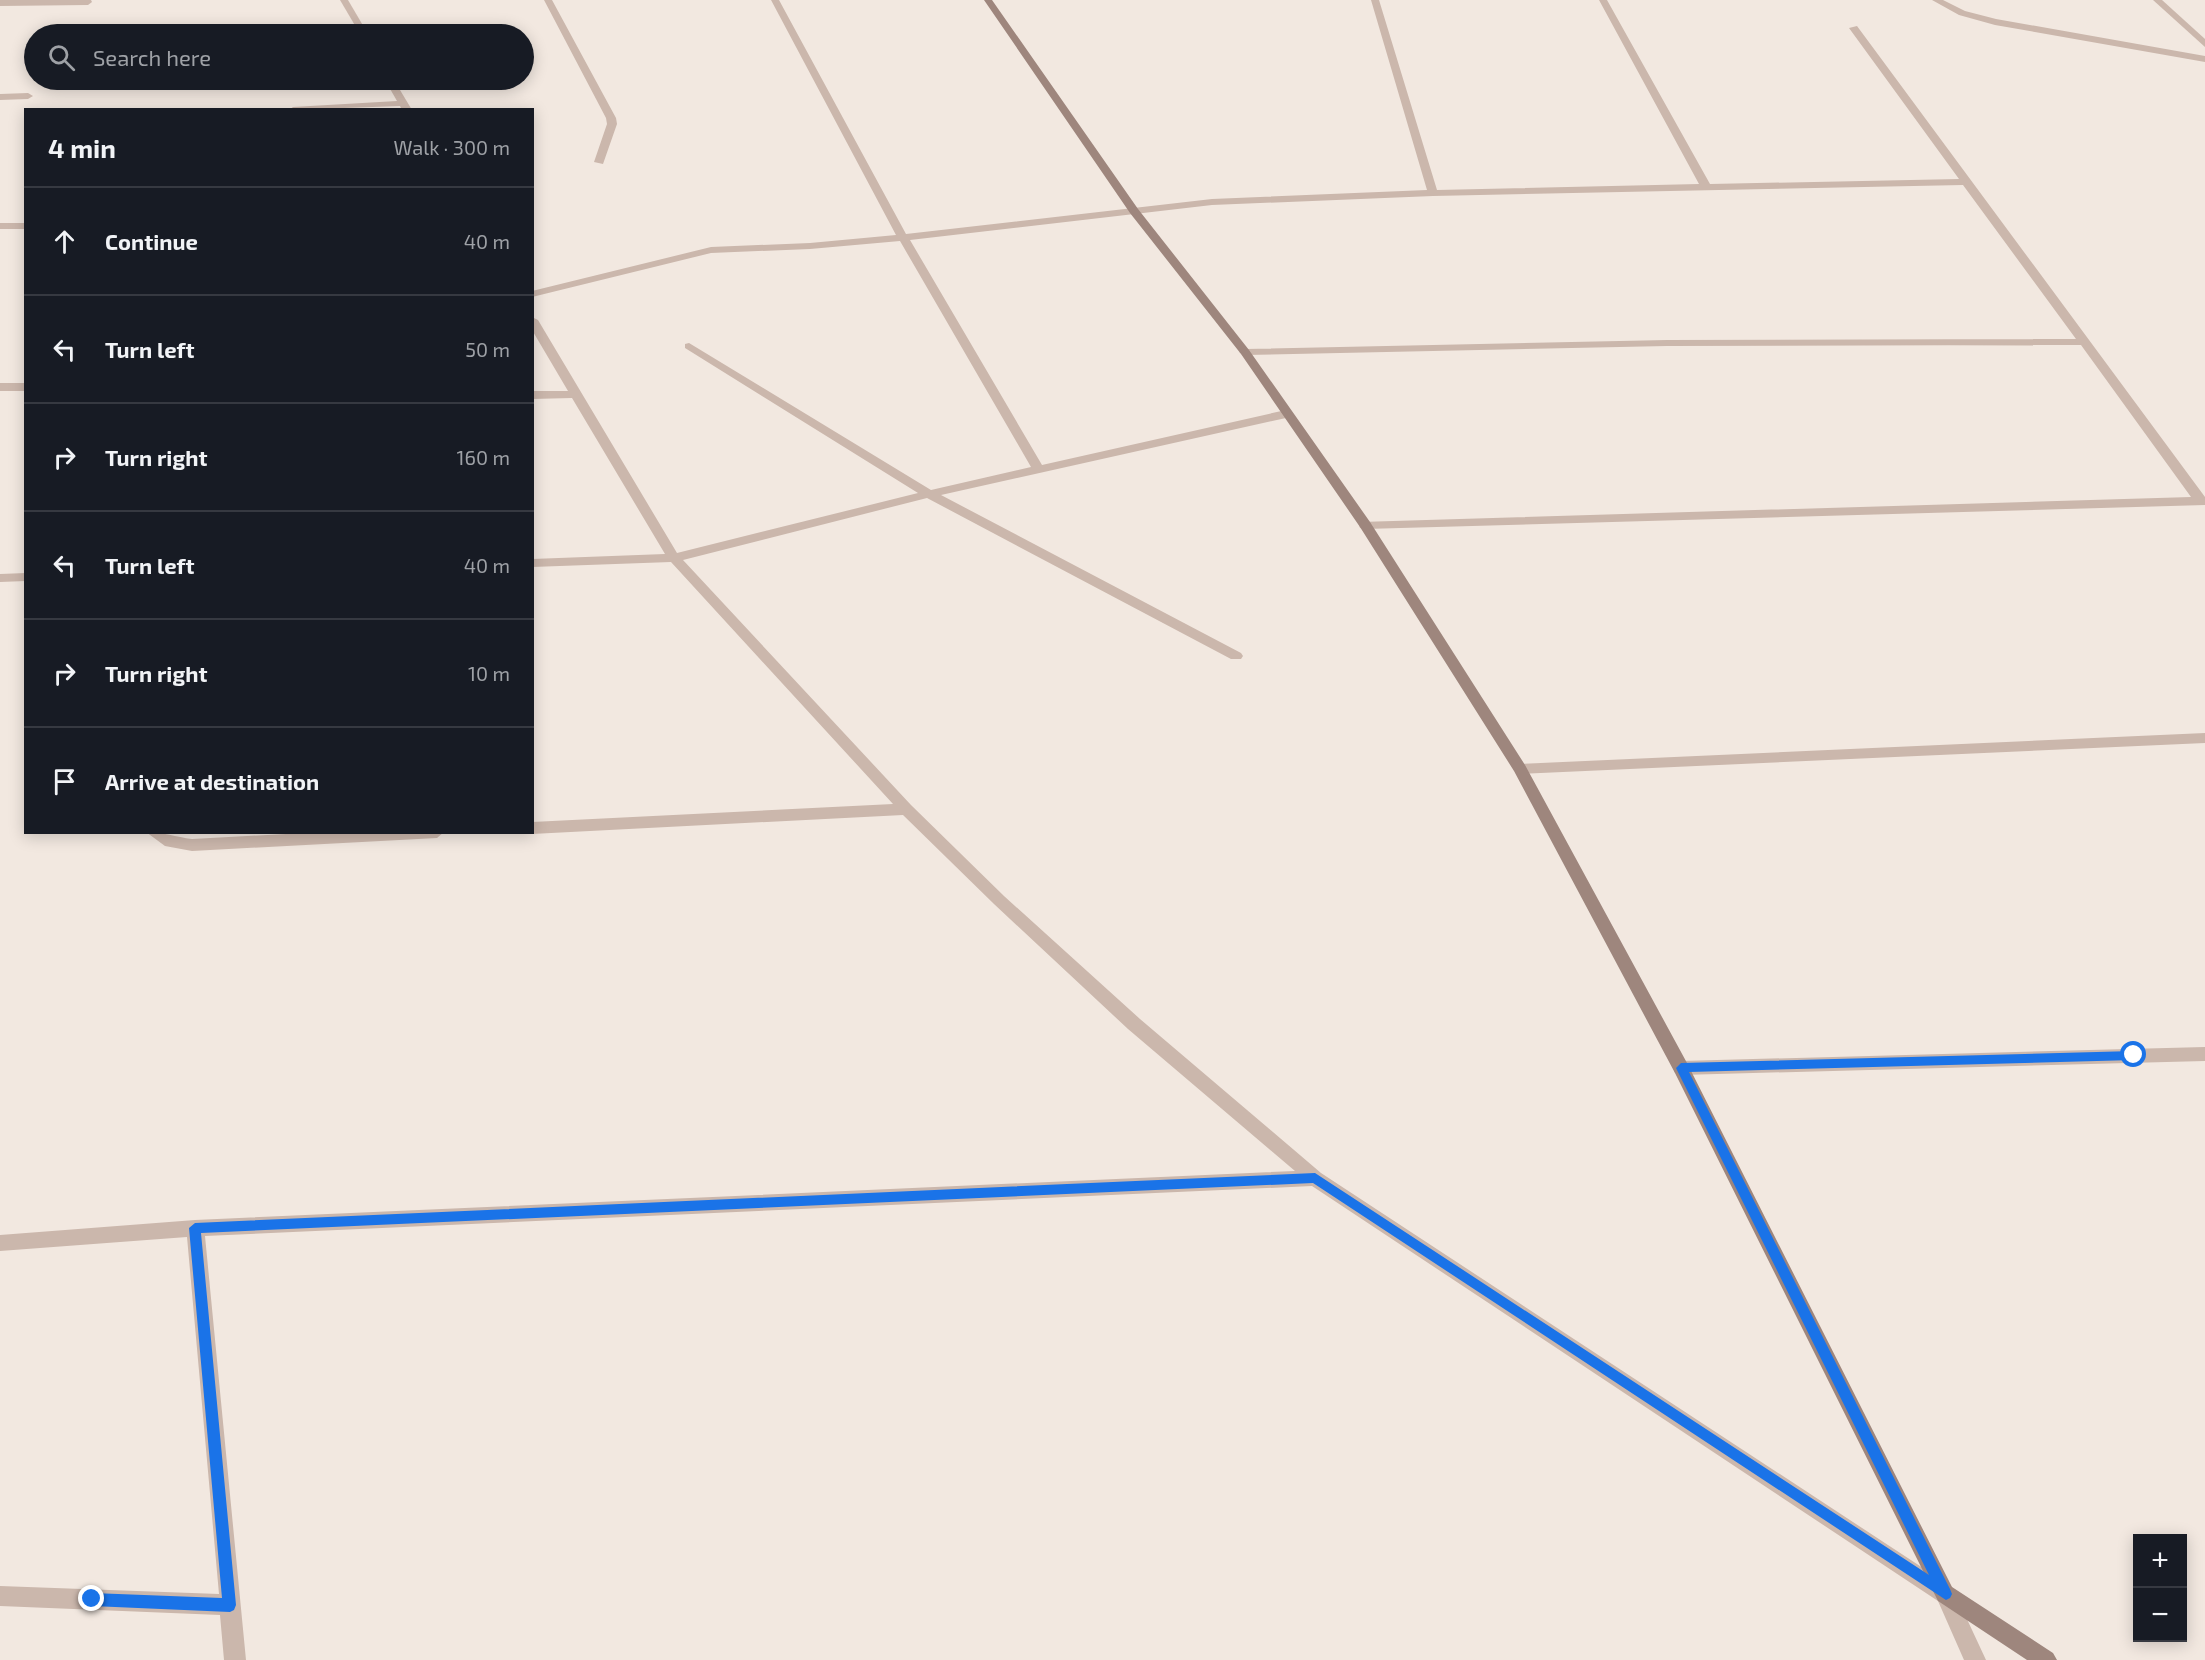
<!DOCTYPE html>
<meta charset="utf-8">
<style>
body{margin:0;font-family:"Exo 2",sans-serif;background:#242831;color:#f1f3f6}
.controls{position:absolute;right:18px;bottom:18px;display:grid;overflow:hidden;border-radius:0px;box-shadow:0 3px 15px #0003}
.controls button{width:54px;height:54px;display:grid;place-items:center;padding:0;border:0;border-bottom:2px solid #363941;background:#171b24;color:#f1f3f6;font:30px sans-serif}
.stop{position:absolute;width:18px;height:18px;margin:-14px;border:4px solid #1a73e8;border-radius:50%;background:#fff}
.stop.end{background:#1a73e8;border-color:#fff;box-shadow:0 2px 6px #0008}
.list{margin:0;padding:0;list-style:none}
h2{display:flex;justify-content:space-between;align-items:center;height:78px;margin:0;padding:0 24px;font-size:26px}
h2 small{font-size:20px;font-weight:400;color:#9ea1a6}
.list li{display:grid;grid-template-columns:39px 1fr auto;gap:18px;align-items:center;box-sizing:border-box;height:108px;padding:0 24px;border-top:2px solid #363941}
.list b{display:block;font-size:22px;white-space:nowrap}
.list em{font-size:20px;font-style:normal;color:#9ea1a6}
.icon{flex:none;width:33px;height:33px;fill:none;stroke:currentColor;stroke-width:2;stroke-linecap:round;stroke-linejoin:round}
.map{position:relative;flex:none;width:2205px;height:1660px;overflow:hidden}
.search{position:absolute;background:#171b24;box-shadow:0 3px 15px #0003;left:24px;top:24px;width:510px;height:66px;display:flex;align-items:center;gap:15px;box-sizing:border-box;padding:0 21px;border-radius:33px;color:#9ea1a6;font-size:22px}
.panel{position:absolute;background:#171b24;box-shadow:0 3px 15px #0003;left:24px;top:108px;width:510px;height:726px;border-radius:0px}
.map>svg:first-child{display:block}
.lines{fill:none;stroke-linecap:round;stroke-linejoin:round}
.street{fill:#cbb7ac;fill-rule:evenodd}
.secondary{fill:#9e867d;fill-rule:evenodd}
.route{fill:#1a73e8}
</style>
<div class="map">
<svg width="2205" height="1660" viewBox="0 0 2205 1660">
<rect width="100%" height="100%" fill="#f2e8e0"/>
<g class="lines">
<!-- street -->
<g class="street">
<polygon points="0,0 91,0 92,2 88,5 0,6"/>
<polygon points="340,0 348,0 368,34 360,34"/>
<polygon points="544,0 552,0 616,118 617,124 603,164 594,162 607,124 606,118"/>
<polygon points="771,0 779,0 906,234 1212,199 1427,190 1371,0 1379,0 1437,190 1699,184 1599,0 1607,0 1710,184 1959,179 1849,28 1857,26 2205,497 2205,505 1365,529 1360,528 1359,525 1360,522 2191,497 2081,345 1667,346 1245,355 1239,352 1245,349 1667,340 2076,339 1963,185 1433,196 1212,205 910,240 1042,465 1286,410 1290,411 1290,417 1286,418 941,495 1241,653 1243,656 1241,659 1231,659 927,498 683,560 911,805 1004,896 1140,1019 1321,1173 1952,1587 1986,1660 1964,1660 1938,1601 1312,1186 205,1236 246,1660 224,1660 220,1615 0,1606 0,1586 219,1594 187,1237 0,1251 0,1235 195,1220 1295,1171 1128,1029 994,904 903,815 532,834 529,832 532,832 532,822 893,804 671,562 532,567 532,559 665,554 572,398 532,399 532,391 568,391 532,330 532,317 538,320 677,553 918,493 685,348 685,344 689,343 931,490 1031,467 900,241 810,249 711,253 532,297 532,291 711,247 810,243 896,235"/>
<polygon points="1932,0 1943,0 1965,11 1996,19 2205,56 2205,62 1995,25 1959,15"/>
<polygon points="2153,0 2162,0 2205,39 2205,47"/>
<polygon points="385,80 394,80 412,110 402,110 400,106 289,110 293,107 397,101"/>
<polygon points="0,94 28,93 33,96 28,99 0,100"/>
<rect x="0" y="223" width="26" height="6"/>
<rect x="0" y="383" width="26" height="8"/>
<polygon points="26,573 26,581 0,582 0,574"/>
<polygon points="2205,733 2205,743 1520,774 1513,769 1520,764"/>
<path d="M146,832C163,832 176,837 192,839L322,832H444L437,838L192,851L165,846Z"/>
<polygon points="2205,1047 2205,1061 1681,1075 1675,1073 1673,1068 1675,1063 1681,1061"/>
</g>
<!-- secondary -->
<polygon class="secondary" points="984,0 992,0 1138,209 1249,350 1370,522 1525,765 1687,1063 1952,1587 2053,1653 2057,1660 2027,1660 1938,1601 1675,1073 1514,771 1360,527 1241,354 1130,213"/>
</g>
<!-- route -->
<polygon class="route" points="2134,1051 2139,1055 2134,1060 1689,1072 1950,1589 1952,1594 1950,1598 1946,1600 1313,1183 201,1233 236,1605 234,1610 230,1612 92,1606 87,1604 85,1599 87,1595 92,1593 222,1598 189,1228 195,1223 1315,1173 1929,1575 1676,1068 1681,1063"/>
</svg>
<div class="controls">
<button>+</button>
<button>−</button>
</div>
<div class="stop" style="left:2134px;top:1055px"></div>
<div class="stop end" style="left:92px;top:1599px"></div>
<div class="search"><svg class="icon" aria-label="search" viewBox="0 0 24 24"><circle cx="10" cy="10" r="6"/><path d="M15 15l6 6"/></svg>Search here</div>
<section class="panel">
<h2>4 min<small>Walk · 300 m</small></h2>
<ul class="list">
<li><svg class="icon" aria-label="ahead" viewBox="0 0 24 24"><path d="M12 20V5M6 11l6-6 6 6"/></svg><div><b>Continue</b></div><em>40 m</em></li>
<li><svg class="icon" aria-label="left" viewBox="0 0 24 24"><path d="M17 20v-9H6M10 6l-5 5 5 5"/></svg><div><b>Turn left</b></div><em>50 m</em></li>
<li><svg class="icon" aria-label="right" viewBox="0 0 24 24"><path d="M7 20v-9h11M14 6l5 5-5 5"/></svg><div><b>Turn right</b></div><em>160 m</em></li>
<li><svg class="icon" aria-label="left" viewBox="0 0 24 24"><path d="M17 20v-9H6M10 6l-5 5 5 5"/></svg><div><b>Turn left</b></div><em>40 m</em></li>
<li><svg class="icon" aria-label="right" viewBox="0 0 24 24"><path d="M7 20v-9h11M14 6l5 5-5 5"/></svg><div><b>Turn right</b></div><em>10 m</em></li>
<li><svg class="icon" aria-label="arrive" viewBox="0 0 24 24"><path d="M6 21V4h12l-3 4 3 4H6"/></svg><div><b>Arrive at destination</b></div></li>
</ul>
</section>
</div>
